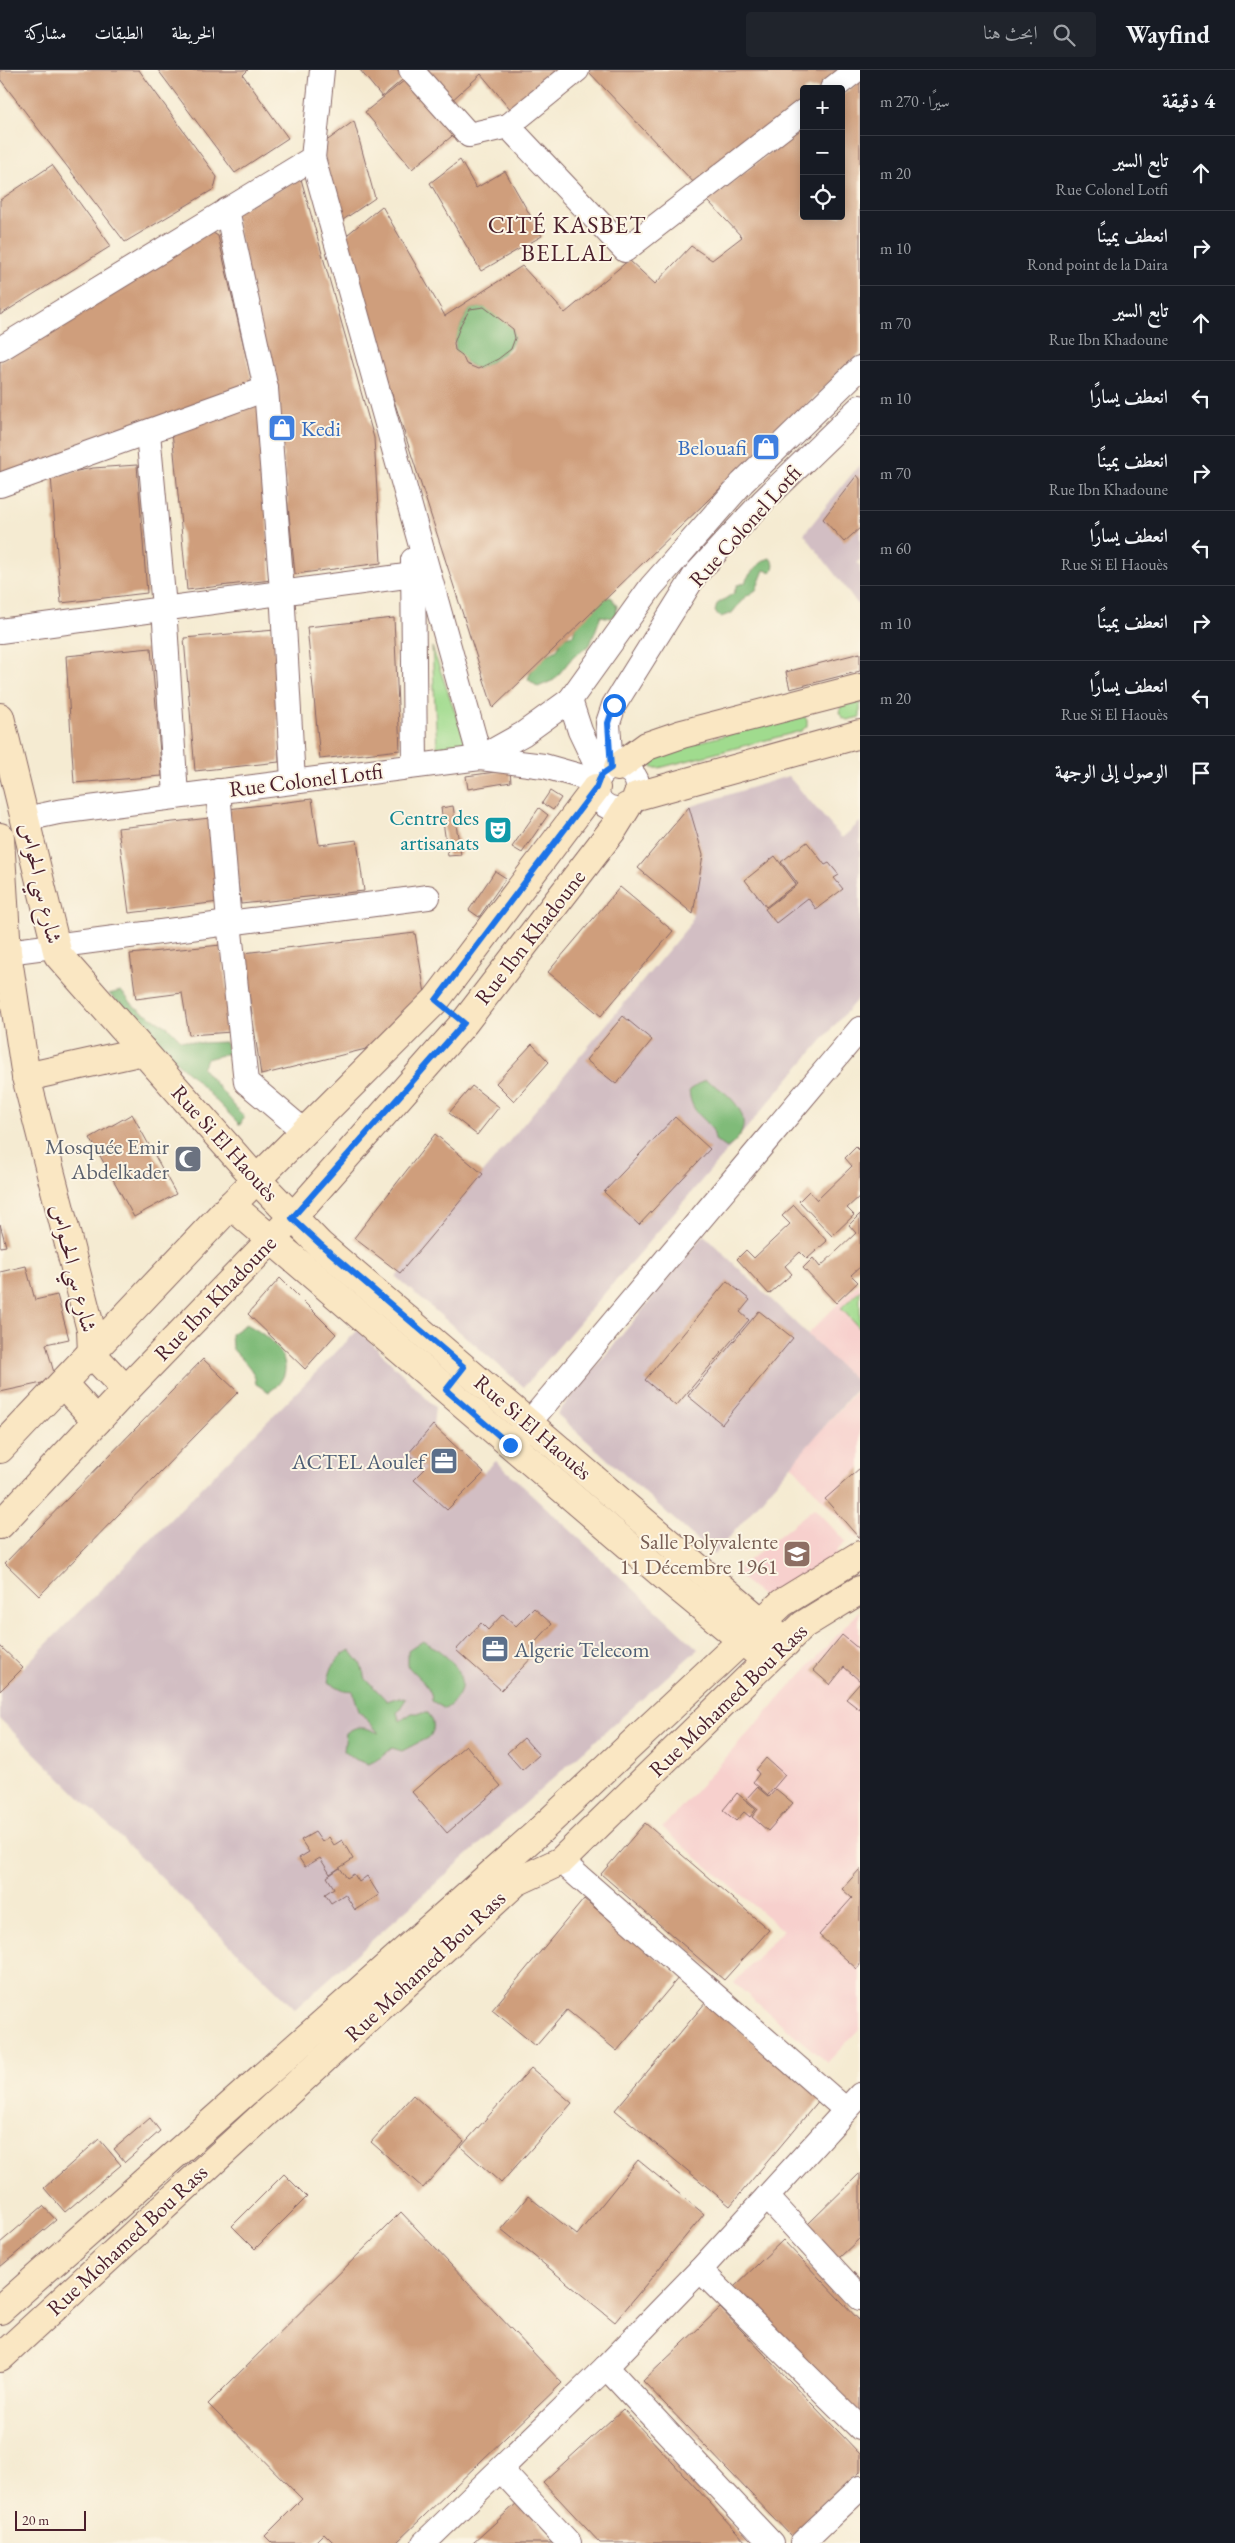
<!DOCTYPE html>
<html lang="ar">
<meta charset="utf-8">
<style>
body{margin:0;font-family:"EB Garamond",Amiri,serif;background:#20242c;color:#f1f3f6;direction:rtl}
.controls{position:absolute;right:15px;top:15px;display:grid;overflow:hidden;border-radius:5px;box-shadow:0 2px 12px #0003}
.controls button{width:45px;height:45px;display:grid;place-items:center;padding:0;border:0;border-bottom:1px solid #363941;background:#171b24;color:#f1f3f6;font:25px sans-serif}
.scale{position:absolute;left:15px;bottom:12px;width:71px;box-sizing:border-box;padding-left:5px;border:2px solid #4a1f2b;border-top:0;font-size:14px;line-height:18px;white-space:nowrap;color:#4a1f2b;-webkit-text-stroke:4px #fcf5e5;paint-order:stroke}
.stop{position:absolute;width:15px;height:15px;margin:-11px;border:4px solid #1a73e8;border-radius:50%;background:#fff}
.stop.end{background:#1a73e8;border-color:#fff;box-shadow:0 1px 5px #0008}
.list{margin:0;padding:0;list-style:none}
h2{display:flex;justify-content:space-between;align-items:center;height:65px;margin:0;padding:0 20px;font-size:21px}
h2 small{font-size:16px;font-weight:400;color:#9ea1a6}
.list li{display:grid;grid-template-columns:32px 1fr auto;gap:15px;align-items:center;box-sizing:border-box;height:75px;padding:0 20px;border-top:1px solid #363941}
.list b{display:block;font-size:19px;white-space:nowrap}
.list p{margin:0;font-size:16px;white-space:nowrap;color:#9ea1a6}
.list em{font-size:16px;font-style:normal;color:#9ea1a6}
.icon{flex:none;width:28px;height:28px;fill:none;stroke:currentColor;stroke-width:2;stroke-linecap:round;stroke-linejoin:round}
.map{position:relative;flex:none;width:860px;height:2473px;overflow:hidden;direction:ltr}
header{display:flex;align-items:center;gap:30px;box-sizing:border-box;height:70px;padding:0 25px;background:#171b24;border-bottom:1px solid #363941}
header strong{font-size:24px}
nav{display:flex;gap:28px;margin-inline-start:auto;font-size:18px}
.search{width:350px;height:45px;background:#20242c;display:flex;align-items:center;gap:12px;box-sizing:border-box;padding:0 18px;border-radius:5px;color:#9ea1a6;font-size:19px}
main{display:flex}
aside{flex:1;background:#171b24}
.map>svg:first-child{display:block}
.built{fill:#f7d0cd}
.industrial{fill:#d2bec3;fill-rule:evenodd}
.green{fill:#a0db8e;stroke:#757d5c}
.forest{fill:#80bb79;stroke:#656d52}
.building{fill:#cf9e7c;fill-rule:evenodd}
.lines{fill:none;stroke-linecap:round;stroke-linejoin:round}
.street-casing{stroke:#866665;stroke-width:26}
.secondary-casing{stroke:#866665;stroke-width:30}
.street{stroke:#fff;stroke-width:24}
.secondary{stroke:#fae7c3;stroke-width:28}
.route{stroke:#1a73e8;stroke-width:6}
.labels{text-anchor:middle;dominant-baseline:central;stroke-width:4;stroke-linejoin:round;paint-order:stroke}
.shop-label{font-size:22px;fill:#366cbe;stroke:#fcf5e5;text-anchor:start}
.street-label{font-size:22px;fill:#4a1f2b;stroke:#fcf5e5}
.culture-label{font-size:22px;fill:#0d838f;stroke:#fcf5e5;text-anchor:end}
.worship-label{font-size:22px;fill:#5b616d;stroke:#fcf5e5;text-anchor:end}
.service-label{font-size:22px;fill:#4e5e75;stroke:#fcf5e5;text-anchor:end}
.education-label{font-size:22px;fill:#785e54;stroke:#fcf5e5;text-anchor:end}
.neighbourhood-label{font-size:24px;letter-spacing:1px;fill:#4a1f2b;stroke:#fcf5e5}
</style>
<header>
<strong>Wayfind</strong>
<div class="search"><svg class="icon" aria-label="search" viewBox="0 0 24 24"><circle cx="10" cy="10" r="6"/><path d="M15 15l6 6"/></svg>ابحث هنا</div>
<nav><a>الخريطة</a><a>الطبقات</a><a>مشاركة</a></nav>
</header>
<main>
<aside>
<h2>4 دقيقة<small>سيرًا · 270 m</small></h2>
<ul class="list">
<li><svg class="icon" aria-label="ahead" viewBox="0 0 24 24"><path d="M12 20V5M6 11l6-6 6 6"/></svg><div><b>تابع السير</b><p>Rue Colonel Lotfi</p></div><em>20 m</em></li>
<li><svg class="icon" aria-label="right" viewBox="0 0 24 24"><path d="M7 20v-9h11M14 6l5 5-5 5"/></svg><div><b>انعطف يمينًا</b><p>Rond point de la Daira</p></div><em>10 m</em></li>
<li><svg class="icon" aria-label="ahead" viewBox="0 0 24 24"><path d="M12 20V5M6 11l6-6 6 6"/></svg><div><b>تابع السير</b><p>Rue Ibn Khadoune</p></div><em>70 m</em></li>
<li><svg class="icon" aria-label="left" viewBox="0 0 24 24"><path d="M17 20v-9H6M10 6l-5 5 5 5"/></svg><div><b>انعطف يسارًا</b></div><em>10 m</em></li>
<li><svg class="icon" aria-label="right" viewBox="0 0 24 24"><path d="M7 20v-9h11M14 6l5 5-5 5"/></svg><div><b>انعطف يمينًا</b><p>Rue Ibn Khadoune</p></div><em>70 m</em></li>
<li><svg class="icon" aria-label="left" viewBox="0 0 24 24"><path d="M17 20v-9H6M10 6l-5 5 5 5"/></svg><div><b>انعطف يسارًا</b><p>Rue Si El Haouès</p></div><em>60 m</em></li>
<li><svg class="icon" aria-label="right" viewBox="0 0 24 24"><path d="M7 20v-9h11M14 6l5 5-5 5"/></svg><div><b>انعطف يمينًا</b></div><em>10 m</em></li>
<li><svg class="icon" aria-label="left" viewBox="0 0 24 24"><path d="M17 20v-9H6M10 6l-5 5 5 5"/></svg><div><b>انعطف يسارًا</b><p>Rue Si El Haouès</p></div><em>20 m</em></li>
<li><svg class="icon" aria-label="arrive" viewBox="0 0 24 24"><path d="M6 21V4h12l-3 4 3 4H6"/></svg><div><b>الوصول إلى الوجهة</b></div></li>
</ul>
</aside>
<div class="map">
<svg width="860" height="2473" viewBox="0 0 860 2473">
<rect width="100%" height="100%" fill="#fcf5e5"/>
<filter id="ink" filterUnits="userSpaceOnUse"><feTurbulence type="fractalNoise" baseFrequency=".02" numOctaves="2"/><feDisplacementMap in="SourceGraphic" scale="10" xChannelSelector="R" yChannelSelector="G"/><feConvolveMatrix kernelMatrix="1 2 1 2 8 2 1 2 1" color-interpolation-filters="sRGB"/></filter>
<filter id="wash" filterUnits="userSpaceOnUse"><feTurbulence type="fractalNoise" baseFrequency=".0096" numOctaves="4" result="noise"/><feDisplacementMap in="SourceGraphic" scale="20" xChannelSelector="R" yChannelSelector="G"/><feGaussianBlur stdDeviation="1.12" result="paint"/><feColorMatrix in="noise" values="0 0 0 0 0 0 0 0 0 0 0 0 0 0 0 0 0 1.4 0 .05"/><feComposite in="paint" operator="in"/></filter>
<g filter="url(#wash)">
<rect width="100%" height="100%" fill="#f5ebd2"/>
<!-- built -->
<g class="built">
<polygon points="860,1212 860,1220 841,1238 860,1259 860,1315 807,1265"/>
<polygon points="860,1317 860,1398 825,1429 860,1466 858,1469 791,1394"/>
<polygon points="814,1438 846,1472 836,1481 838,1486 782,1528 764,1528 734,1502"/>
<polygon points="859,1541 860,1958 827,1993 734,1913 783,1860 662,1758"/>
</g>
<!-- industrial -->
<g class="industrial">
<polygon points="860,394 860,409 856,405 823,449 844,472 860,458 860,490 857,492 860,496 860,537 804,464"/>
<path d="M788,706L842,768L860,752V926L524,1317L396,1207L691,853L703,785L689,737ZM807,773L825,795L829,793L839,805L834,808L843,819L816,839L808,828L776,853L765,839L798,814L781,792ZM623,946L652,969L616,1013L587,989ZM675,1047L709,1079L604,1122Z"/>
<polygon points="704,1165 860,1315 714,1485 557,1344"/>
<polygon points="358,1260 435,1337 433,1356 484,1402 496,1391 698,1579 295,1939 0,1649 0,1621"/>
</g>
<!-- green -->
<g class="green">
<polygon points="432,577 465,670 464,675 440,680 437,678"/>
<polygon points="860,629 860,647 847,650 842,647 839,642 841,636"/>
<polygon points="803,645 807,650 807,656 801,661 659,698 653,698 649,693 649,685"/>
<polygon points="860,1220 860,1259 841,1238"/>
</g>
<!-- forest -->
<g class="forest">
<path d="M484,237C534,261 515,280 478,299C444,284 454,265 470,239Z"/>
<path d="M770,488L774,494L773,499L770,502L764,500L756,520L744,528L732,543L721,547L715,542L717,534L734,523L737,515L745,513C746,506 763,489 770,488Z"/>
<path d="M611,527L617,536L616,544L611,548L601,546L590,575L572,588L554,610L538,617L528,609C533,593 542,588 557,580L562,568L573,565C576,550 596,530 611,527Z"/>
<polygon points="121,921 135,937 168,957 181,970 200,973 225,972 229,983 207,989 202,998 244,1047 240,1055 190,1004 151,970 135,947 109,924"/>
<path d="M705,1010C732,1023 763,1054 727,1078L715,1070C713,1047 691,1050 689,1020Z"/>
<path d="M246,1254C273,1267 305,1298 269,1322L256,1314C255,1298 241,1290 232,1278L231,1264Z"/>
<path d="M423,1571C450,1584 481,1615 445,1639L432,1631C432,1615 417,1608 408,1596V1581Z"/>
<path d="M350,1580L360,1593L366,1609L387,1631L399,1627L406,1629L397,1643L400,1651L412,1643H428C434,1651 435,1657 431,1666L402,1681L392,1678L380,1688L369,1694L354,1689L344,1681L346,1663C360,1653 365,1658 379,1663L359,1641L353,1621L344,1620L328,1612C331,1596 335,1588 350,1580Z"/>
</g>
<g id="blocks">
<!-- building -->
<g class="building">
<polygon points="0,0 139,0 217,107 214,119 125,172 0,9"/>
<polygon points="158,0 248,0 243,5 288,68 235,103"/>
<polygon points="360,0 403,0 408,5 382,27"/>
<polygon points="421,0 562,0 512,41 481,4 450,32"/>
<polygon points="589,0 843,0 819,19 804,19 804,31 697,116 588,1"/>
<polygon points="410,6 457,62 412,99 365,42"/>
<path d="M860,11V283L493,638L342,169L382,136L445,246L522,196L565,243L629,190L655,214L691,176L712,190L742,167L708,131L804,56V146H841V26ZM484,237L513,259L515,268L511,279L498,289L478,299L466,294L462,285L455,280L454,273L461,254L470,239Z"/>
<polygon points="354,51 375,128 340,152 321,75"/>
<polygon points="460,90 476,118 505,101 542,166 481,201 430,113"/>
<polygon points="52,95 111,176 0,245 0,130"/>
<polygon points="301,109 374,368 381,493 295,504 279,347 234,142"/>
<polygon points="210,161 218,166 253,316 0,409 0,291"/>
<polygon points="259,329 271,510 187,520 172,361"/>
<polygon points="137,395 147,523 61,533 51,406 93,398"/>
<polygon points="857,405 860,409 860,458 844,472 823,449"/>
<polygon points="394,548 400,680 320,689 307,557"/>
<polygon points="275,560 279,692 195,701 184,568"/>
<polygon points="151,578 162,706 74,713 66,586"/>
<polygon points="860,583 860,601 790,619 786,602"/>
<polygon points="510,700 511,712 468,719 466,706"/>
<polygon points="550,721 561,728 553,740 542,733"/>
<polygon points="312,729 319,775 357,770 364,821 241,834 228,739"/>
<polygon points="453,736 461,785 448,786 441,738"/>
<polygon points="689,737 703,785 693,844 638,798"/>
<polygon points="539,738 548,745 522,783 512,777"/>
<polygon points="210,748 219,832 129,843 118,758"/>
<polygon points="807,772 825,795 829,793 839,805 834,808 843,819 816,839 808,828 776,853 765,839 798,814 781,792"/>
<polygon points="775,786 796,814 766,837 745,810"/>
<polygon points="495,801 506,808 479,847 469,840"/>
<polygon points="620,817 673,861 601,946 548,902"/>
<polygon points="415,863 427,936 390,973 261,1005 243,883"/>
<polygon points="221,875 232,962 189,965 182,923 136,929 130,884"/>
<polygon points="623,946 652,970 616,1014 586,990"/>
<polygon points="532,974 549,992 514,1031 496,1013"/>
<polygon points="472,1016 499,1037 477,1065 449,1043"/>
<polygon points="132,1044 176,1124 134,1147 90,1068"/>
<polygon points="675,1047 710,1079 639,1155 604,1122"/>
<polygon points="435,1064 483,1104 400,1203 354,1168"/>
<polygon points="856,1077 860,1081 860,1126 847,1138 854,1145 832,1166 799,1131 809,1121 817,1130 852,1096 845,1088"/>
<polygon points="794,1135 827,1171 807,1189 800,1182 785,1196 792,1204 769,1224 737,1189 746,1180 754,1188 790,1154 782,1146"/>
<polygon points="860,1144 860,1197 851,1205 858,1212 836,1233 803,1198 813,1188 820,1197 856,1163 849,1155"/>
<polygon points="0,1154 6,1176 0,1177"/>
<polygon points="26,1196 35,1230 57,1225 69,1269 46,1274 56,1310 0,1322 0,1202"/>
<polygon points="280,1208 336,1264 305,1299 248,1244"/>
<polygon points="727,1211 750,1230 740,1242 749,1250 676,1336 645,1310"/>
<polygon points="759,1241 793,1268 722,1354 688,1326"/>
<polygon points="203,1289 238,1322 39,1526 5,1493"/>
<polygon points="433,1355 484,1403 447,1440 414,1410 425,1399 408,1384"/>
<polygon points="860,1398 860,1466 859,1468 825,1429"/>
<polygon points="534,1538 552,1554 531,1577 537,1582 501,1620 456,1580 481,1553 488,1560 503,1544 516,1556"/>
<polygon points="842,1565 860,1580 860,1611 844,1597 830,1615 813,1600"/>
<polygon points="0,1576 23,1598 0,1621"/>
<polygon points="860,1613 860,1640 846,1629"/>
<polygon points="524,1668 539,1685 522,1700 507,1683"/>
<polygon points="466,1675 501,1716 447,1763 412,1722"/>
<polygon points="766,1688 785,1705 768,1725 753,1712 759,1704 756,1700"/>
<polygon points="757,1717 769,1727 776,1719 793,1733 768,1761 752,1747 758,1739 746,1729"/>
<polygon points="737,1723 756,1739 750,1747 744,1742 736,1751 723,1740"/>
<polygon points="645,1753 769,1860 724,1910 601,1804"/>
<polygon points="315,1762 322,1772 329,1767 334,1775 342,1770 353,1789 330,1804 320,1788 305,1797 299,1788 309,1782 301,1770"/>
<polygon points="340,1798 347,1808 354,1804 359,1812 367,1806 379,1825 355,1840 345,1824 331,1833 325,1824 334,1818 327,1807"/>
<polygon points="860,1799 860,1895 857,1899 819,1865 852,1828 842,1819"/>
<polygon points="584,1829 679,1907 617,1981 567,1940 536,1976 492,1940"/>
<polygon points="706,1932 821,2028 730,2136 615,2040"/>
<polygon points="531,1998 572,2033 501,2113 461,2077"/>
<polygon points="413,2025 464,2071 423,2118 371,2072"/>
<polygon points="150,2048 160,2061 125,2092 114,2079"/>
<polygon points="99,2069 121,2095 65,2142 44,2118"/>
<polygon points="638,2090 704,2144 615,2252 501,2159 528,2126 577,2165"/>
<polygon points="860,2103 860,2168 838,2189 806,2156"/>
<polygon points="284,2104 307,2127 255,2179 232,2156"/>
<polygon points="43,2136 56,2150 0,2197 0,2173"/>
<polygon points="401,2142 562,2313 396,2473 334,2473 324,2463 314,2473 272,2473 265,2466 302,2429 208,2334"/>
<polygon points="783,2170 860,2251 860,2346 733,2218"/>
<polygon points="720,2238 860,2384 860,2402 792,2467 643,2311"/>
<polygon points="623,2339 747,2473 600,2473 543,2412"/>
<polygon points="518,2432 557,2473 473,2473"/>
</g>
</g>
</g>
<g filter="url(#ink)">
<use href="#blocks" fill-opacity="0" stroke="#866665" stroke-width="1"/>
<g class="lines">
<defs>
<g id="street">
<polyline points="411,0 469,65 508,56 577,0"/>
<polyline points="832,19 856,0"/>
<polyline points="508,56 625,180 804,41"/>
<polyline points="313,88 480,688"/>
<polyline points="227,140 266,319 282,521 293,711"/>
<polyline points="0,279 313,88 322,0"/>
<polyline points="148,363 164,537 176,726"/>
<polyline points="0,415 266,319"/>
<polyline points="413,490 415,696"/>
<polyline points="0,561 428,503"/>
<polyline points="570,630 580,661 601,705"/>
<polyline points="480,688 544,696 597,711"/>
<circle cx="617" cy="718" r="21"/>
<polyline points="611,698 608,653 614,635 695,505 763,431 860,337"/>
<polyline points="218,721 229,852 246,1012 305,1062"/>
<polyline points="26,749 58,742 480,688 523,664 570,630 651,517 674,491 742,413 860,298"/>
<polyline points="0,883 428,827"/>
<polyline points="517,1367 860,959"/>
<polyline points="561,1791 846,2040"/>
<polyline points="767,2127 860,2228"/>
<polyline points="700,2200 860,2358"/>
<polyline points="606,2297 771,2473"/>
<polyline points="501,2400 569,2473"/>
<polyline points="424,2473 606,2297 700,2200 860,2025"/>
<polyline points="802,2473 860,2418"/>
</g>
<g id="secondary">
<polyline points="0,647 58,885 257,1110 320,1175 786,1573"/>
<polyline points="618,697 647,676 682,664 860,618"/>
<polyline points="637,726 860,664"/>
<polyline points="0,767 7,882 26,1007 91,1260 92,1284 126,1320"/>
<polyline points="26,1007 143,981"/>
<polyline points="231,1135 662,1504 755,1581"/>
<polyline points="63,1314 97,1351"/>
<polyline points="0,1379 231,1135 436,930 596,718"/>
<polyline points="0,1455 126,1320 292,1148 464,953 614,758 627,737"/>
<polyline points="0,2240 535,1765 782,1533 860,1485"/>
<polyline points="0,2288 516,1812 561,1791 803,1555 860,1520"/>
</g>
</defs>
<!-- street casing -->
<use href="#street" class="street-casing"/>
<!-- secondary casing -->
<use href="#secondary" class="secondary-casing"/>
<!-- street -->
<use href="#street" class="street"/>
<!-- secondary -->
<use href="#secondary" class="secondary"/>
</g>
</g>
<g class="lines" filter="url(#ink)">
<!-- route -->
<polyline class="route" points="510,1375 446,1320 464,1297 320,1174 292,1148 464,953 436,930 596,718 601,705 611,698 608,653 614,635"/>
</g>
<!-- icons -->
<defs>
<symbol id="shop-square" viewBox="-11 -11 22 22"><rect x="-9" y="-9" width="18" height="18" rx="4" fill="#3f7fe0" stroke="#fcf5e5"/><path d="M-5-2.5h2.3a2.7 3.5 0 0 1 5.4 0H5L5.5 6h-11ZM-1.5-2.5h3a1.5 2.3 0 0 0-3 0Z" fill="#fff"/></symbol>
<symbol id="theatre-square" viewBox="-11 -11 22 22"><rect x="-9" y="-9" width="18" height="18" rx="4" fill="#0f9aa8" stroke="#fcf5e5"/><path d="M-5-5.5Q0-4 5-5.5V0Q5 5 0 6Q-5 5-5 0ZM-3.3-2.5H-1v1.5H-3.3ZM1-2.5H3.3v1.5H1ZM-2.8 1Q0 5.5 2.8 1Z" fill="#fff"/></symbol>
<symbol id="mosque-square" viewBox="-11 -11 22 22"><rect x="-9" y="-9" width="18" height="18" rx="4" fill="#6b7280" stroke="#fcf5e5"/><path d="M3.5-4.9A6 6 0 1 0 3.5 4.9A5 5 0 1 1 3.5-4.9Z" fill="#fff"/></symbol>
<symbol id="office-square" viewBox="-11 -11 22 22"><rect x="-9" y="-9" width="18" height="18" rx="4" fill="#5c6f8a" stroke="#fcf5e5"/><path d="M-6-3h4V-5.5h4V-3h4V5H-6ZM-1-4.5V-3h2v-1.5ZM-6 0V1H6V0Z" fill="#fff"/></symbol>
<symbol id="school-square" viewBox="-11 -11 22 22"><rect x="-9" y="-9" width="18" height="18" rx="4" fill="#8d6e63" stroke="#fcf5e5"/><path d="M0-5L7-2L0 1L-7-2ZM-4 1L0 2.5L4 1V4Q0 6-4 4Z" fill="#fff"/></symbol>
</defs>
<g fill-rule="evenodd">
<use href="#shop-square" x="266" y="342" width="32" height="32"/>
<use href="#shop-square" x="750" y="361" width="32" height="32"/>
<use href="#theatre-square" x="482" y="744" width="32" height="32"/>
<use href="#mosque-square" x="172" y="1073" width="32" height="32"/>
<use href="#office-square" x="428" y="1375" width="32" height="32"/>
<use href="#school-square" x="781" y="1468" width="32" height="32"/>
<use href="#office-square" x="479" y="1563" width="32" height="32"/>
</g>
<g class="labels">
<!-- shop labels -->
<g class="shop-label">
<text x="301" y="358">Kedi</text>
<text x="747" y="377" text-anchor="end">Belouafi</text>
</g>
<!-- street labels -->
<g class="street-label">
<text transform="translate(745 456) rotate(-48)">Rue Colonel Lotfi</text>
<text transform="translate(306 710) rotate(-7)">Rue Colonel Lotfi</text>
<text transform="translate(41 813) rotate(77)">شارع سي الحواس</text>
<text transform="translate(530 867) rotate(-52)">Rue Ibn Khadoune</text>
<text transform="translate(225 1073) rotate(48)">Rue Si El Haouès</text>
<text transform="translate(74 1198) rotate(76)">شارع سي الحــواس</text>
<text transform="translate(215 1228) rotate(-46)">Rue Ibn Khadoune</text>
<text transform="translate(533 1357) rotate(41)">Rue Si El Haouès</text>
<text transform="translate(728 1630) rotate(-44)">Rue Mohamed Bou Rass</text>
<text transform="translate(425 1896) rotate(-43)">Rue Mohamed Bou Rass</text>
<text transform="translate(127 2170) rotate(-43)">Rue Mohamed Bou Rass</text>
</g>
<!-- culture labels -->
<g class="culture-label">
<text x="479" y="747">Centre des<tspan x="479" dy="25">artisanats</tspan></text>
</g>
<!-- worship labels -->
<g class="worship-label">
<text x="169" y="1076">Mosquée Emir<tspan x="169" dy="25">Abdelkader</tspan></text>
</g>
<!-- service labels -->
<g class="service-label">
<text x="425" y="1391">ACTEL Aoulef</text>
<text x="514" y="1579" text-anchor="start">Algerie Telecom</text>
</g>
<!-- education labels -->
<g class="education-label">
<text x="778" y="1471">Salle Polyvalente<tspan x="778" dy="25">11 Décembre 1961</tspan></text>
</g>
<!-- neighbourhood labels -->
<g class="neighbourhood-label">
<text x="567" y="154">CITÉ KASBET<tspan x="567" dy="28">BELLAL</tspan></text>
</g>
</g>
</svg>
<div class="controls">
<button>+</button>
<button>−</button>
<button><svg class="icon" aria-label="locate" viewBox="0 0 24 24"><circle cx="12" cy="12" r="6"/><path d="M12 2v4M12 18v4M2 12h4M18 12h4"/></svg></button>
</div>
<div class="scale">20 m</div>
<div class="stop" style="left:614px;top:635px"></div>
<div class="stop end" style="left:510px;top:1375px"></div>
</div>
</main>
